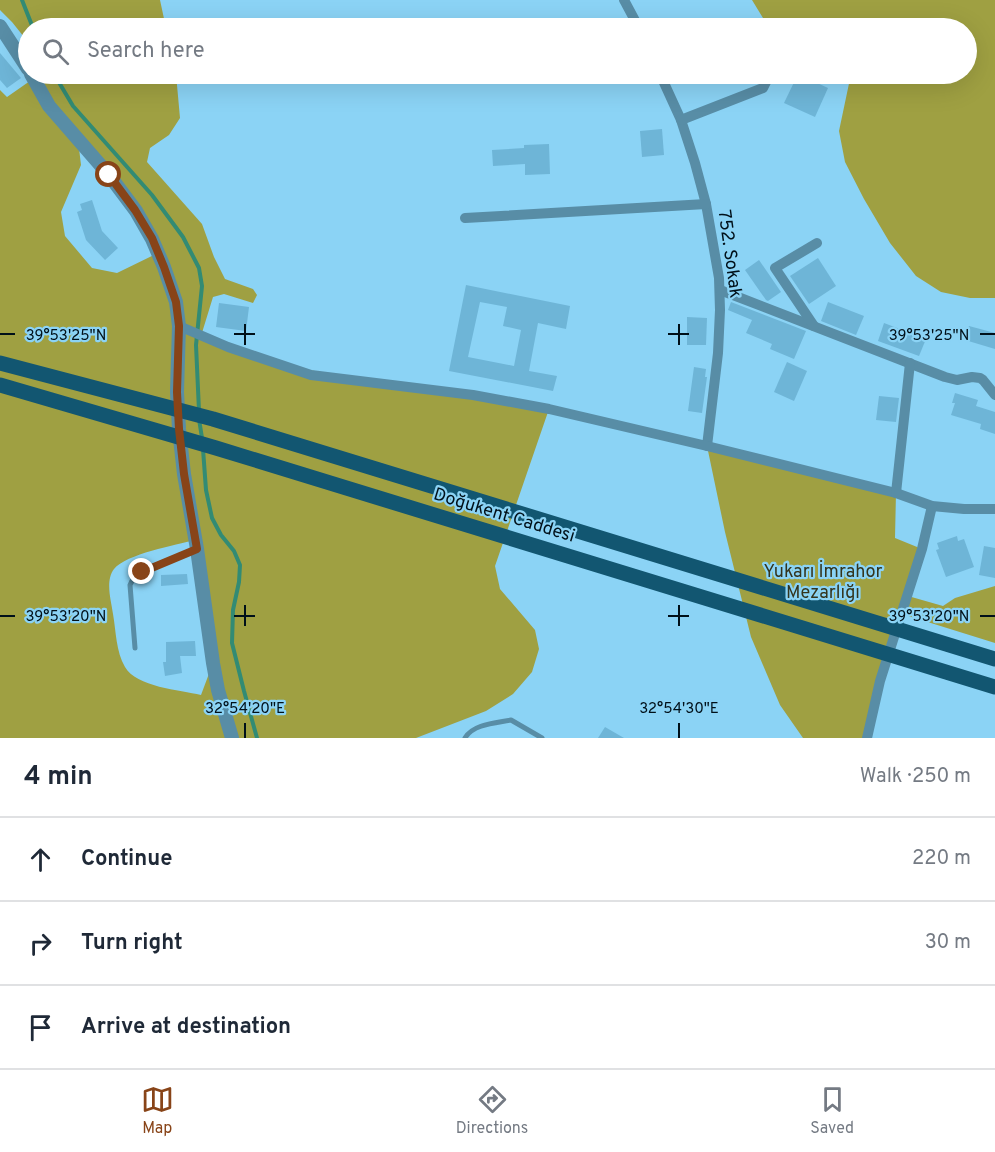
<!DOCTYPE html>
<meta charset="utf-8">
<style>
body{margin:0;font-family:Overpass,sans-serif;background:#f6f6f7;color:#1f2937}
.stop{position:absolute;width:18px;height:18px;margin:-14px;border:4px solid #884418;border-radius:50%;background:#fff}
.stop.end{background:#884418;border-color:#fff;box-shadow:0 2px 6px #0008}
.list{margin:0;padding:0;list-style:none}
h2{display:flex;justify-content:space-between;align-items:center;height:78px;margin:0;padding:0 24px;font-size:26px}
h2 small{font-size:20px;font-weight:400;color:#747a83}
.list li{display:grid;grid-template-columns:39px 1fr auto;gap:18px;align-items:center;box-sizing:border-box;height:84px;padding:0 24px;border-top:2px solid #e0e1e3}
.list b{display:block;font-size:22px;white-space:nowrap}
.list em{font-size:20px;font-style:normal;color:#747a83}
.icon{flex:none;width:33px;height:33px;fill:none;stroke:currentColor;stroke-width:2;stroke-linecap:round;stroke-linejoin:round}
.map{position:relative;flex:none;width:995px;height:738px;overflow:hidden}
.search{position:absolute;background:#fff;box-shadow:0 6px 24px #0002;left:18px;right:18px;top:18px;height:66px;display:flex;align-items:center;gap:15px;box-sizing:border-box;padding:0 21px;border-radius:33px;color:#747a83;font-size:22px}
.sheet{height:330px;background:#fff}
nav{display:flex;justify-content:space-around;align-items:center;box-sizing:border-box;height:84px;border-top:2px solid #e0e1e3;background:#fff;font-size:16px;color:#747a83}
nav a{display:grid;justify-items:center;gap:3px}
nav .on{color:#884418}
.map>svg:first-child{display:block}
.green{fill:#9fa042;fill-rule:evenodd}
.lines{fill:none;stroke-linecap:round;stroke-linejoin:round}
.stream{stroke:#328b74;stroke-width:4}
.building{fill:#6eb5d7;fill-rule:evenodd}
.service{stroke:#588da6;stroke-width:5}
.minor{stroke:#588da6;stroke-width:10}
.tertiary{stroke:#588da6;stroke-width:14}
.primary-bridge{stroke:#125671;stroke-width:15}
.route{stroke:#884418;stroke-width:8}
.ticks{fill:none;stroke:#001019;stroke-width:2}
.labels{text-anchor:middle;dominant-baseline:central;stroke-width:4.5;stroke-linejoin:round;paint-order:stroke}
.street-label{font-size:18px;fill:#001019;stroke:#8bd3f5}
.park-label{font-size:18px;fill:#33341d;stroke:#8bd3f5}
.ticks-label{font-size:15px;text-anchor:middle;fill:#001019;stroke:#8bd3f5;stroke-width:4.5;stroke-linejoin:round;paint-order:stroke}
</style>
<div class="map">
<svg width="995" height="738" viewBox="0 0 995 738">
<rect width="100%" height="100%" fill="#8bd3f5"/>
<!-- green -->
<g class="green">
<polygon points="0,0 160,0 166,28 28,28 28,42 12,22 0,10"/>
<polygon points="752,0 995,0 995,298 970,298 941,292 916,276 890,243 864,199 845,162 839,131 851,74 966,74 966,28 780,28 763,18"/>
<path d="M40,74H176L180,118L169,135L150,148L147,162L202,224L214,257L225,279L253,289L257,295L253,303L224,294L213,297L201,336L284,366L549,409L495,566L500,589L535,630L539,649L532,672L513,694L486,711L416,738H0V90L7,97ZM78,140L158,253L117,273L92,268L65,236L61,212L81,165ZM195,540L213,663L201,695C180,690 136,687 125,667C116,652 116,631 113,614C111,600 105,581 114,569C126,554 176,545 195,540Z"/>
<polygon points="707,446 896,493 895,538 922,549 908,596 943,606 955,598 995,586 995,643 902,614 867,738 803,738 780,705 751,637 725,532"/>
</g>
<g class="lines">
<!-- stream -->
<g class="stream">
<polyline points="22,0 33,28"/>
<polyline points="54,74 73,106 152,195 183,237 199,268 202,286 196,345 199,411"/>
<polyline points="199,419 202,438"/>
<polyline points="203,449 206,490 212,518 221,535 234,551 240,565 239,582 233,610 232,643 244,691 257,738"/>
</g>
</g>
<!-- building -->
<g class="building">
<polygon points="0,53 21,78 7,88 0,80"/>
<polygon points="798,74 828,88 815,117 784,103"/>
<polygon points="662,129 664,155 642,157 640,131"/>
<polygon points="549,144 550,174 525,175 525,164 493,166 492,150 524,148 524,145"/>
<polygon points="92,200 102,231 118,248 105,260 86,240 77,212 82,210 80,204"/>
<polygon points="818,258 836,286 809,304 790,276"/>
<polygon points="759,260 781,292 768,301 766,300 745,270"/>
<path d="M466,285L570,306L566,329L538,323L529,371L557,376L553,391L449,371ZM480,302L507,307L503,326L521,330L514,366L468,357Z"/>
<polygon points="731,302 806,331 794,359 770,349 772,344 746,333 752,320 728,310"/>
<polygon points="828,302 864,316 856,335 821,321"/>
<polygon points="219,303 249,307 246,331 216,327"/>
<polygon points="687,317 707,318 706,345 687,345"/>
<polygon points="884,323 926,339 919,356 878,341"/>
<polygon points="969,326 995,333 995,349 965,340"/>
<polygon points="787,362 807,371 794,401 774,392"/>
<polygon points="694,367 706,369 705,377 707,377 702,413 688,411"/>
<polygon points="955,393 978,400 976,406 995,412 995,434 980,429 981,424 951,415 955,403 952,403"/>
<polygon points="879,396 899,398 896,422 876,420"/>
<polygon points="957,536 958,541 964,539 974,567 946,577 936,550 939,549 937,543"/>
<polygon points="984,546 995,548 995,578 979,575"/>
<polygon points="187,574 188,584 161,586 161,575"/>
<polygon points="195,641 196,656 180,656 182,673 165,676 163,662 166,662 166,642"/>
<polygon points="605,727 624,738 598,738"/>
</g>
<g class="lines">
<!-- service -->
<g class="service">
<path d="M135,648L130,585C135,569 178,557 195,550"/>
<path d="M465,738C473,724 496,723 511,720L542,738"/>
</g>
<!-- minor -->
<g class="minor">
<polyline points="624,0 639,28"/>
<polyline points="660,74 681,120 695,163 706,204 719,278 720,310 718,353 707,446"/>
<polyline points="681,120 763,88 770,74"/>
<polyline points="465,218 706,204"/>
<polyline points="720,290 945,377 957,380 972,377 980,378 983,380 995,395"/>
<polyline points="179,326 228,347 311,375 473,395 549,409 707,446 896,493 932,506 964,509 995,509"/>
<polyline points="814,326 775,268 817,243"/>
<polyline points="896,493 910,363"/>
<polyline points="867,738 880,681 922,549 932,506"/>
</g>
<!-- tertiary -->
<g class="tertiary">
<polyline points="0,26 28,69"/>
<polyline points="31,74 49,106 109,175 136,211 152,239 164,267 176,302 179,326 177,392 179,429 184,474 197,549 213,663 218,690 232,738"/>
</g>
<!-- primary-bridge -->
<g class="primary-bridge">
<polyline points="0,363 213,419 995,659"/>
<polyline points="0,385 216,448 995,687"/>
</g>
</g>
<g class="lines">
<!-- route -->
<polyline class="route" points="109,175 135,210 152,238 164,267 176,302 179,326 177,392 179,429 184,474 197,549 142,572"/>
</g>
<!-- ticks -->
<path class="ticks" d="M245,324V345M679,324V345M0,334H15M234,334H255M668,334H689M980,334H995M245,605V626M679,605V626M0,616H15M234,616H255M668,616H689M980,616H995M245,723V738M679,723V738"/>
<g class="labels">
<!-- street labels -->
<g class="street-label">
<text transform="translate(729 254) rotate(82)">752. Sokak</text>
<text transform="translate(504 516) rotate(17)">Doğukent Caddesi</text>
</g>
<!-- park labels -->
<g class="park-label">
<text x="823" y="572">Yukarı İmrahor<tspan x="823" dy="21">Mezarlığı</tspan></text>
</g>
</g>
<g class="ticks-label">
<text x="66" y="340">39°53'25"N</text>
<text x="929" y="340">39°53'25"N</text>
<text x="66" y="621">39°53'20"N</text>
<text x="929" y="621">39°53'20"N</text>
<text x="245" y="713">32°54'20"E</text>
<text x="679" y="713">32°54'30"E</text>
</g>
</svg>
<div class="stop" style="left:109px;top:175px"></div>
<div class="stop end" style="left:142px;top:572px"></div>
<div class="search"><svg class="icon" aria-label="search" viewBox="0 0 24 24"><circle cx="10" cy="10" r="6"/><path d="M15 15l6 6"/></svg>Search here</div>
</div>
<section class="sheet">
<h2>4 min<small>Walk · 250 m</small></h2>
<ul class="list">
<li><svg class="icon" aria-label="ahead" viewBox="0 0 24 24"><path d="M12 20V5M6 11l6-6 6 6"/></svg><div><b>Continue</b></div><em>220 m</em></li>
<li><svg class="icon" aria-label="right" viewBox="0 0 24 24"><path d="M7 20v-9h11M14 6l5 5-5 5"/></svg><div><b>Turn right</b></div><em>30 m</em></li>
<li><svg class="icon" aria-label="arrive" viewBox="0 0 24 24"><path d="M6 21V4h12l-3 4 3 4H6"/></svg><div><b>Arrive at destination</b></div></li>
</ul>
</section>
<nav>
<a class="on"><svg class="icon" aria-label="map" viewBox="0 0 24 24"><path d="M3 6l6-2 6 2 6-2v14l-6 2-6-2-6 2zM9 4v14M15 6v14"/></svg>Map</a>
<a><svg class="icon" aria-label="directions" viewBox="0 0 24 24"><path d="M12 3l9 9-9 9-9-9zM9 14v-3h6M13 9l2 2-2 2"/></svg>Directions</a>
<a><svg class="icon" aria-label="saved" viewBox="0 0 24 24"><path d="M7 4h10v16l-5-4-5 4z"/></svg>Saved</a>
</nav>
